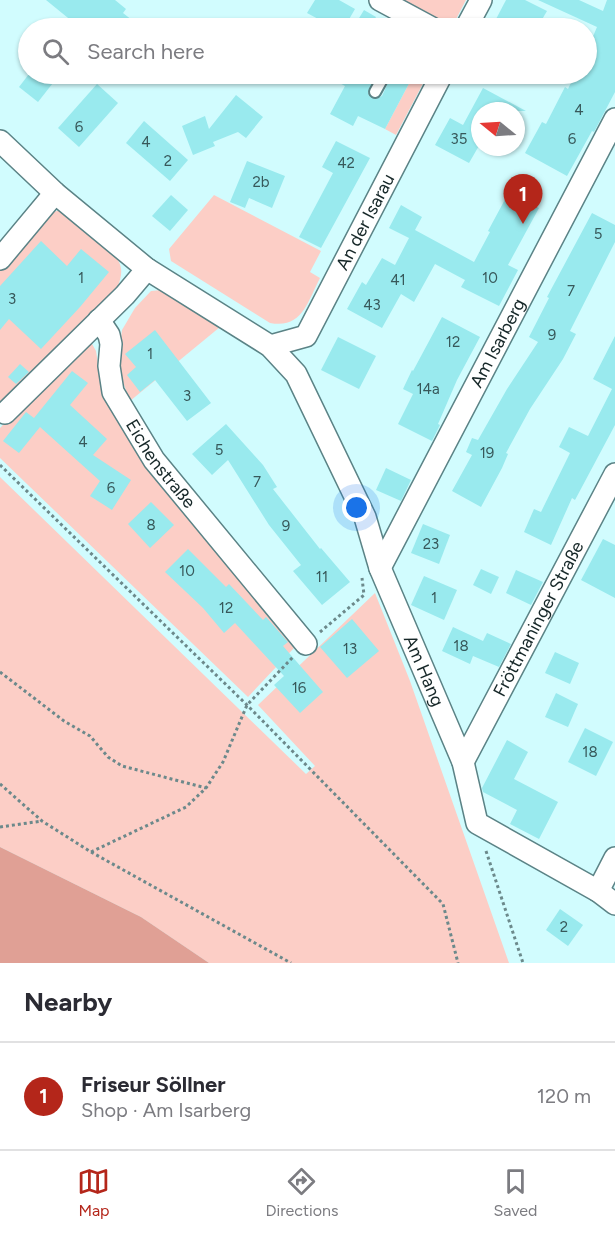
<!DOCTYPE html>
<meta charset="utf-8">
<style>
body{margin:0;font-family:Figtree,sans-serif;background:#f7f7f7;color:#2b2b33}
.compass{position:absolute;left:471px;top:102px;width:54px;height:54px;border-radius:50%;background:#fff;box-shadow:0 2px 4px #0004;rotate:288deg}
.you{position:absolute;left:357px;top:508px;width:21px;height:21px;margin:-15px;border:4px solid #fff;border-radius:50%;background:#1a73e8;box-shadow:0 0 0 9px #1a73e833}
.badge{display:grid;place-items:center;width:39px;height:39px;border-radius:50%;background:#b4261a;color:#fff;font-size:20px;font-weight:700}
.pin{position:absolute;translate:-50% -50px;filter:drop-shadow(0 2px 3px #0008)}
.pin::after{content:'';position:absolute;top:32px;width:21px;height:18px;background:inherit;clip-path:polygon(0 0,100% 0,50% 100%)}
.list{margin:0;padding:0;list-style:none}
h2{display:flex;justify-content:space-between;align-items:center;height:78px;margin:0;padding:0 24px;font-size:26px}
h2 small{font-size:20px;font-weight:400;color:#7c7c81}
.list li{display:grid;grid-template-columns:39px 1fr auto;gap:18px;align-items:center;box-sizing:border-box;height:108px;padding:0 24px;border-top:2px solid #e1e1e2}
.list b{display:block;font-size:22px;white-space:nowrap}
.list p{margin:0;font-size:20px;white-space:nowrap;color:#7c7c81}
.list em{font-size:20px;font-style:normal;color:#7c7c81}
.icon{flex:none;width:33px;height:33px;fill:none;stroke:currentColor;stroke-width:2;stroke-linecap:round;stroke-linejoin:round}
.map{position:relative;flex:none;width:615px;height:963px;overflow:hidden}
.search{position:absolute;background:#fff;box-shadow:0 2px 4px #0004;left:18px;right:18px;top:18px;height:66px;display:flex;align-items:center;gap:15px;box-sizing:border-box;padding:0 21px;border-radius:33px;color:#7c7c81;font-size:22px}
.sheet{height:186px;background:#fff}
nav{display:flex;justify-content:space-around;align-items:center;box-sizing:border-box;height:84px;border-top:2px solid #e1e1e2;background:#fff;font-size:16px;color:#7c7c81}
nav a{display:grid;justify-items:center;gap:3px}
nav .on{color:#b4261a}
.map>svg:first-child{display:block}
.green{fill:#fccec6}
.water{fill:#e0a095}
.building{fill:#99eaee}
.lines{fill:none;stroke-linecap:round;stroke-linejoin:round}
.service-casing{stroke:#5b8386;stroke-width:14}
.minor-casing{stroke:#5b8386;stroke-width:24}
.path{stroke:#6c898b;stroke-width:3;stroke-dasharray:3 3;stroke-linecap:butt}
.service{stroke:#fff;stroke-width:10}
.minor{stroke:#fff;stroke-width:21}
.labels{text-anchor:middle;dominant-baseline:central;stroke-width:5;stroke-linejoin:round;paint-order:stroke}
.number-label{font-size:15px;fill:#37585a}
.street-label{font-size:18px;fill:#162728;stroke:#d1fcfe}
</style>
<div class="map">
<svg width="615" height="963" viewBox="0 0 615 963">
<rect width="100%" height="100%" fill="#d1fcfe"/>
<!-- green -->
<g class="green">
<polygon points="396,0 466,0 453,25 447,27"/>
<polygon points="414,74 428,74 396,135 385,129"/>
<path d="M214,195L321,251L310,272L320,278C307,303 302,329 270,323L171,261L169,249Z"/>
<path d="M61,210C75,222 112,248 119,262C123,270 121,278 118,286L0,410V269L49,213Z"/>
<polygon points="162,290 220,327 130,401 117,366 122,330 135,308 151,291"/>
<polygon points="91,342 96,351 102,389 128,438 156,478 294,648 248,697 0,458 0,428 81,343"/>
<polygon points="0,477 306,774 315,766 258,705 375,593 410,681 509,963 209,963 141,917 0,847"/>
</g>
<!-- water -->
<polygon class="water" points="0,847 141,917 209,963 0,963"/>
<!-- building -->
<g class="building">
<polygon points="46,0 115,0 126,9 123,13 142,28 68,28 73,22"/>
<polygon points="315,0 339,0 355,9 344,28 317,28 322,21 307,13"/>
<polygon points="506,0 525,0 547,11 537,28 508,28 495,21"/>
<polygon points="538,0 579,0 603,11 607,0 615,0 615,92 594,132 592,131 567,176 525,153 542,122 546,124 565,87 568,89 575,74 586,74 586,53 597,27"/>
<polygon points="364,10 376,17 369,28 353,28"/>
<polygon points="29,74 60,74 38,102 19,87"/>
<polygon points="323,74 377,74 368,92 369,96 375,99 382,96 392,74 414,74 385,129 358,116 353,126 330,114 345,86"/>
<polygon points="97,84 118,103 79,147 58,128"/>
<polygon points="483,88 526,111 480,111 480,144 469,163 435,145 450,118 463,125"/>
<polygon points="236,95 263,117 246,138 238,132 213,142 215,146 193,155 182,126 205,116 209,129"/>
<polygon points="144,121 188,160 170,181 126,143"/>
<polygon points="336,141 370,158 321,248 299,237 333,173 322,167"/>
<polygon points="247,161 285,176 272,208 249,198 245,208 230,202"/>
<polygon points="509,192 539,208 508,265 518,270 499,306 461,287 465,280 435,264 414,302 401,294 382,328 347,309 362,282 366,285 382,258 395,265 409,238 389,228 401,205 422,217 415,230 474,262 490,232 488,231"/>
<polygon points="171,195 188,210 170,231 152,216"/>
<polygon points="592,213 615,225 615,242 570,331 576,334 563,359 530,409 506,453 508,454 502,468 481,507 452,491 472,455 466,452 472,438 478,440 507,389 538,342 529,337 549,298 547,297"/>
<polygon points="41,241 67,266 81,249 109,272 80,307 41,349 9,319 0,330 0,286"/>
<polygon points="442,317 480,337 457,380 438,424 440,425 432,441 398,424 413,394 403,389 412,370 413,371"/>
<polygon points="155,330 211,403 187,421 155,380 140,392 127,375 136,367 125,354"/>
<polygon points="615,336 615,425 575,500 572,498 551,545 524,532 534,509 541,512 570,453 559,447 569,427 588,436 612,389 593,379"/>
<polygon points="338,337 376,356 359,389 321,370"/>
<polygon points="20,364 29,372 16,384 8,377"/>
<polygon points="72,371 88,383 70,405 107,439 93,455 131,480 112,510 90,496 100,481 40,427 19,453 3,441 26,412 34,418"/>
<polygon points="226,424 263,465 277,487 273,489 320,549 321,548 350,582 322,605 293,571 301,565 269,525 228,460 212,475 192,454"/>
<polygon points="386,468 411,480 401,501 376,490"/>
<polygon points="151,502 174,525 150,548 128,524"/>
<polygon points="423,524 450,535 439,564 411,553"/>
<polygon points="603,539 615,545 615,598 581,580"/>
<polygon points="188,549 226,587 229,584 263,620 266,617 288,642 283,646 323,692 300,713 274,685 284,676 235,623 224,633 203,608 165,572"/>
<polygon points="481,569 499,577 491,594 473,585"/>
<polygon points="516,570 543,582 531,605 506,593"/>
<polygon points="424,576 457,590 444,620 411,605"/>
<polygon points="352,619 379,651 347,678 320,647"/>
<polygon points="453,627 483,641 487,633 511,644 499,667 473,656 470,664 442,651"/>
<polygon points="555,652 579,663 570,684 545,673"/>
<polygon points="556,693 578,704 568,727 545,717"/>
<polygon points="585,728 613,742 596,776 568,762"/>
<polygon points="507,740 528,752 514,779 558,802 539,839 510,824 517,810 483,792 482,788"/>
<polygon points="560,909 583,925 568,946 546,930"/>
</g>
<g class="lines">
<defs>
<polyline id="service" points="375,92 385,74"/>
<g id="minor">
<polyline points="380,0 432,28"/>
<polyline points="466,28 481,0"/>
<path id="s1" d="M0,141L55,193L147,269L270,346L296,374L365,517L380,568L463,762L477,823L598,891L615,904"/>
<polyline points="0,259 55,193"/>
<path id="s2" d="M99,320L109,335L111,344L109,366L113,392L154,460L306,644"/>
<path id="s3" d="M270,346L306,336L442,74"/>
<polyline points="5,413 125,295 147,269"/>
<path id="s4" d="M380,568L615,119"/>
<path id="s5" d="M463,762L615,474"/>
<polyline points="598,891 615,858"/>
</g>
</defs>
<!-- service casing -->
<use href="#service" class="service-casing"/>
<!-- minor casing -->
<use href="#minor" class="minor-casing"/>
<!-- path -->
<g class="path">
<polyline points="0,465 247,705 443,904 458,963"/>
<polyline points="320,632 364,595 362,578"/>
<polyline points="0,672 64,721 90,736 108,757 122,766 206,788"/>
<polyline points="0,784 42,821 91,852 291,963"/>
<polyline points="0,827 42,821"/>
<polyline points="486,851 523,963"/>
<polyline points="91,852 186,807 206,788 223,762 247,705 293,657"/>
</g>
<!-- service -->
<use href="#service" class="service"/>
<!-- minor -->
<use href="#minor" class="minor"/>
</g>
<g class="labels">
<!-- number labels -->
<g class="number-label">
<text x="579" y="110">4</text>
<text x="79" y="127">6</text>
<text x="459" y="139">35</text>
<text x="572" y="139">6</text>
<text x="146" y="142">4</text>
<text x="168" y="161">2</text>
<text x="346" y="163">42</text>
<text x="261" y="182">2b</text>
<text x="598" y="234">5</text>
<text x="81" y="278">1</text>
<text x="490" y="278">10</text>
<text x="398" y="280">41</text>
<text x="571" y="291">7</text>
<text x="12" y="299">3</text>
<text x="372" y="305">43</text>
<text x="552" y="335">9</text>
<text x="453" y="342">12</text>
<text x="150" y="354">1</text>
<text x="428" y="389">14a</text>
<text x="187" y="396">3</text>
<text x="83" y="442">4</text>
<text x="219" y="450">5</text>
<text x="487" y="453">19</text>
<text x="257" y="482">7</text>
<text x="111" y="488">6</text>
<text x="151" y="525">8</text>
<text x="286" y="526">9</text>
<text x="431" y="544">23</text>
<text x="187" y="571">10</text>
<text x="322" y="577">11</text>
<text x="434" y="598">1</text>
<text x="226" y="608">12</text>
<text x="461" y="646">18</text>
<text x="350" y="649">13</text>
<text x="299" y="688">16</text>
<text x="590" y="752">18</text>
<text x="564" y="927">2</text>
</g>
<!-- street labels -->
<g class="street-label">
<text stroke="none"><textPath href="#s3" startOffset="166">An der Isarau</textPath></text>
<text stroke="none"><textPath href="#s4" startOffset="254">Am Isarberg</textPath></text>
<text stroke="none"><textPath href="#s2" startOffset="162">Eichenstraße</textPath></text>
<text stroke="none"><textPath href="#s5" startOffset="162">Fröttmaninger Straße</textPath></text>
<text stroke="none"><textPath href="#s1" startOffset="702">Am Hang</textPath></text>
</g>
</g>
</svg>
<svg class="compass" viewBox="-18 -18 36 36"><path d="M0-13l5 13h-10z" fill="#e53935"/><path d="M0 13l5-13h-10z" fill="#7c7c81"/></svg>
<div class="you"></div>
<div class="pin badge" style="left:523px;top:224px">1</div>
<div class="search"><svg class="icon" aria-label="search" viewBox="0 0 24 24"><circle cx="10" cy="10" r="6"/><path d="M15 15l6 6"/></svg>Search here</div>
</div>
<section class="sheet">
<h2>Nearby<small></small></h2>
<ul class="list">
<li><span class="badge">1</span><div><b>Friseur Söllner</b><p>Shop · Am Isarberg</p></div><em>120 m</em></li>
</ul>
</section>
<nav>
<a class="on"><svg class="icon" aria-label="map" viewBox="0 0 24 24"><path d="M3 6l6-2 6 2 6-2v14l-6 2-6-2-6 2zM9 4v14M15 6v14"/></svg>Map</a>
<a><svg class="icon" aria-label="directions" viewBox="0 0 24 24"><path d="M12 3l9 9-9 9-9-9zM9 14v-3h6M13 9l2 2-2 2"/></svg>Directions</a>
<a><svg class="icon" aria-label="saved" viewBox="0 0 24 24"><path d="M7 4h10v16l-5-4-5 4z"/></svg>Saved</a>
</nav>
